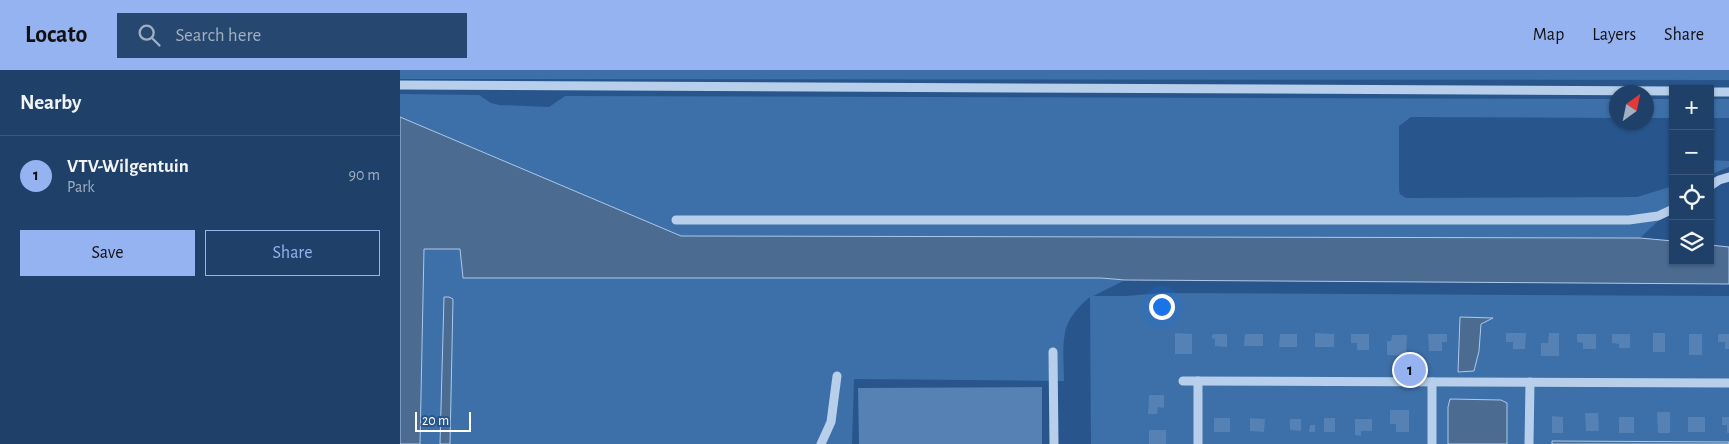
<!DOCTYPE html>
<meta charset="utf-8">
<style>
body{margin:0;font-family:"Alegreya Sans",sans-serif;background:#26476f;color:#f1f3f6}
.controls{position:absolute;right:15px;top:15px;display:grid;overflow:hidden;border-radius:0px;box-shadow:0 1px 4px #0004}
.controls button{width:45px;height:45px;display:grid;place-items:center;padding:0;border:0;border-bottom:1px solid #3c597d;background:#1e4069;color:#f1f3f6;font:25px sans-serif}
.compass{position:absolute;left:1209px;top:15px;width:45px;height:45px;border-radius:50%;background:#1e4069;box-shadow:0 1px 4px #0004;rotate:33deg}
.scale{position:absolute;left:15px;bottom:12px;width:56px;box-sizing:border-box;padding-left:5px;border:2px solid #fff;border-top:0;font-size:14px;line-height:18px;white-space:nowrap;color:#fff;-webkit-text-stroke:4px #28558c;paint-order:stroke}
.you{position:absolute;left:761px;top:236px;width:18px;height:18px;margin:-12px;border:4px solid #fff;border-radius:50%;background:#1a73e8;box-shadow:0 0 0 8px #1a73e833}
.badge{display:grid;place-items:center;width:32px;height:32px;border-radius:50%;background:#95b2f1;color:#111;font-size:16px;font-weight:700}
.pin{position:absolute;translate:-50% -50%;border:2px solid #fff;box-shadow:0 1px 5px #0006}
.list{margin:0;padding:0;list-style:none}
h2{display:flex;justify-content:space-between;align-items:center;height:65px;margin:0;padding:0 20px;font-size:21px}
h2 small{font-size:16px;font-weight:400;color:#a1afc0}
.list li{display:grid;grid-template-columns:32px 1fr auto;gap:15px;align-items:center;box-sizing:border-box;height:80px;padding:0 20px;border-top:1px solid #3c597d}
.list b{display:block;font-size:19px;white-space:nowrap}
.list p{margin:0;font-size:16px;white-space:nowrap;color:#a1afc0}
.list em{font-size:16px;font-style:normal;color:#a1afc0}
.actions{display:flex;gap:10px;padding:15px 20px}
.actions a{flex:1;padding:11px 0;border:1px solid #95b2f1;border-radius:0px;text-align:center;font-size:18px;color:#95b2f1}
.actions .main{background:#95b2f1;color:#111}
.icon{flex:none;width:28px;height:28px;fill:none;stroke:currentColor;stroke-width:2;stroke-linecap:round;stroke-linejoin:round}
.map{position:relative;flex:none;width:1329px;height:374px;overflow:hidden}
header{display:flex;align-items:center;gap:30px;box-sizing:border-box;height:70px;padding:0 25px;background:#95b2f1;color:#111}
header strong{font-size:24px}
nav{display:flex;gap:28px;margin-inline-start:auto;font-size:18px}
.search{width:350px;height:45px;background:#26476f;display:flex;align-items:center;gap:12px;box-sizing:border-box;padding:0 18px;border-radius:0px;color:#a1afc0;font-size:19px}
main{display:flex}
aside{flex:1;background:#1e4069}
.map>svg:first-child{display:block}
.green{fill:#3d6fa8}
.water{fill:#4b6b91;stroke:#accaea}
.building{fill:#5581b4}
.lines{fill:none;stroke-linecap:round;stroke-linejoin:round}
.minor{stroke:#b7cfea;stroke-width:9}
</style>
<header>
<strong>Locato</strong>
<div class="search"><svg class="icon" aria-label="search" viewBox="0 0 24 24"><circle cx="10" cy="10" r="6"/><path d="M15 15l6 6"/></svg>Search here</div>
<nav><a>Map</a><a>Layers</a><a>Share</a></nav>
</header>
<main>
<aside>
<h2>Nearby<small></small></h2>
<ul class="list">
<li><span class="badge">1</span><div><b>VTV-Wilgentuin</b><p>Park</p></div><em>90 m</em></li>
</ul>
<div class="actions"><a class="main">Save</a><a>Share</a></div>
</aside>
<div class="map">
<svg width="1329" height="374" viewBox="0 0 1329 374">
<rect width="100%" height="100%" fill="#28558c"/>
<!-- green -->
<g class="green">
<polygon points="0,0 1329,0 1329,10 0,9"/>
<polygon points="0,24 79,25 91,33 99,35 149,37 165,26 1216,29 1216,48 1011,47 999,56 999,120 1000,124 1006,128 1237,127 1273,116 1273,137 1240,168 281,166 0,47"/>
<polygon points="1246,29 1273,29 1273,48 1247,48"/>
<rect x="1310" y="29" width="19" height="19"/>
<polygon points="1310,90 1329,91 1329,97 1310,105"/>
<path d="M24,179H60L63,208H701L725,210L693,226H725L764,223L1329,226V374H691L690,227C680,235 667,249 665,263C662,278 664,296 664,311L454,309L452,374H20Z"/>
</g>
<!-- water -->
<g class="water">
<polygon points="0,47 281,166 1240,168 1273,171 1273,191 1310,191 1310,175 1329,177 1329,214 725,210 701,208 63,208 60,179 24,179 20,374 0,374"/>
<polygon points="44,227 49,227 53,229 50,374 40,374"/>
<polygon points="1060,247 1093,248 1081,254 1079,281 1074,301 1058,302"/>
<polygon points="1050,329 1101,330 1107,333 1107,374 1048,374 1048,337"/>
<polygon points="1152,371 1329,372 1329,374 1152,374"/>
</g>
<!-- building -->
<g class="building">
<polygon points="775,263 792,264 792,284 775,284"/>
<polygon points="915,263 934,264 934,277 915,277"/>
<polygon points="1106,263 1126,263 1125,279 1113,279 1113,272 1106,272"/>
<polygon points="1149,263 1159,263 1159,286 1141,286 1141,273 1148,273"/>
<rect x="1253" y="263" width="12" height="19"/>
<polygon points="814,264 827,264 827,277 815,276 815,268 812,269 812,265"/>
<polygon points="845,264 863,264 863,276 844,276"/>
<polygon points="880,264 897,264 897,277 879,277"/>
<polygon points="951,264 969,264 969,280 957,280 957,273 951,273"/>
<polygon points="1028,264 1047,264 1047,272 1042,272 1042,281 1029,281"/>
<polygon points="1177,264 1196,264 1196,279 1183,279 1183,273 1177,272"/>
<polygon points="1212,264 1230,264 1230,278 1219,278 1219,274 1212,273"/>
<rect x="1289" y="264" width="13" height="21"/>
<polygon points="1318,264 1329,264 1329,279 1325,279 1325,272 1318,272"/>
<polygon points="992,265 1007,265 1006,286 987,285 987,271 991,271"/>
<polygon points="642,317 642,374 459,374 458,318"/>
<polygon points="749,325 764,325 764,338 758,337 757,344 748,344"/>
<polygon points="990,340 1009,340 1009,362 996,362 996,354 990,354"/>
<polygon points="1257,342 1270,342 1270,363 1258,363"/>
<polygon points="1185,343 1198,343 1199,361 1186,361"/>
<polygon points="1152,346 1163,347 1163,363 1152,363"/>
<rect x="1219" y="347" width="15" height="16"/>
<rect x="1288" y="347" width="17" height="15"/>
<polygon points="1322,347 1329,347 1329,363 1327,363 1327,355 1322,355"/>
<rect x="814" y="348" width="16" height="14"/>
<polygon points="850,348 865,349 864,362 850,361"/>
<rect x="924" y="348" width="11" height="14"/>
<polygon points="890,349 901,349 901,361 890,360"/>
<polygon points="955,349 972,349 972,361 961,361 961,366 955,365"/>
<polygon points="910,355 915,355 915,362 909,362"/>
<rect x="749" y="360" width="17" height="14"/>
</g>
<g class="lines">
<!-- minor -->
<g class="minor">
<polyline points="0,15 1273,21"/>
<polyline points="1310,22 1329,22"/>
<polyline points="1310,116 1319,110 1329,107"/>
<polyline points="276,150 1229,150 1258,146 1273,139"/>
<polyline points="653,282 654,374"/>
<polyline points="783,311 1329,313"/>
<polyline points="798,311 798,374"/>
<polyline points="421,374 431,352 437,306"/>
<polyline points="1032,374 1032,312"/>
<polyline points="1129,374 1130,312"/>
</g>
</g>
</svg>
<div class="controls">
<button>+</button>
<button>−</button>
<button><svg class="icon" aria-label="locate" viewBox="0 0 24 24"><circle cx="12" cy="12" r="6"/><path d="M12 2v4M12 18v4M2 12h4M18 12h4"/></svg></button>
<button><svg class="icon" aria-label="layers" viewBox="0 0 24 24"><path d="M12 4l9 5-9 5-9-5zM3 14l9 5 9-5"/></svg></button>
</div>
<svg class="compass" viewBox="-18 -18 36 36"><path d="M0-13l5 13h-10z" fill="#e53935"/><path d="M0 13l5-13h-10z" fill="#a1afc0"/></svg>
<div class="scale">20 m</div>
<div class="you"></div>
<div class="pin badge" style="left:1010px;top:300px">1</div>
</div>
</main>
